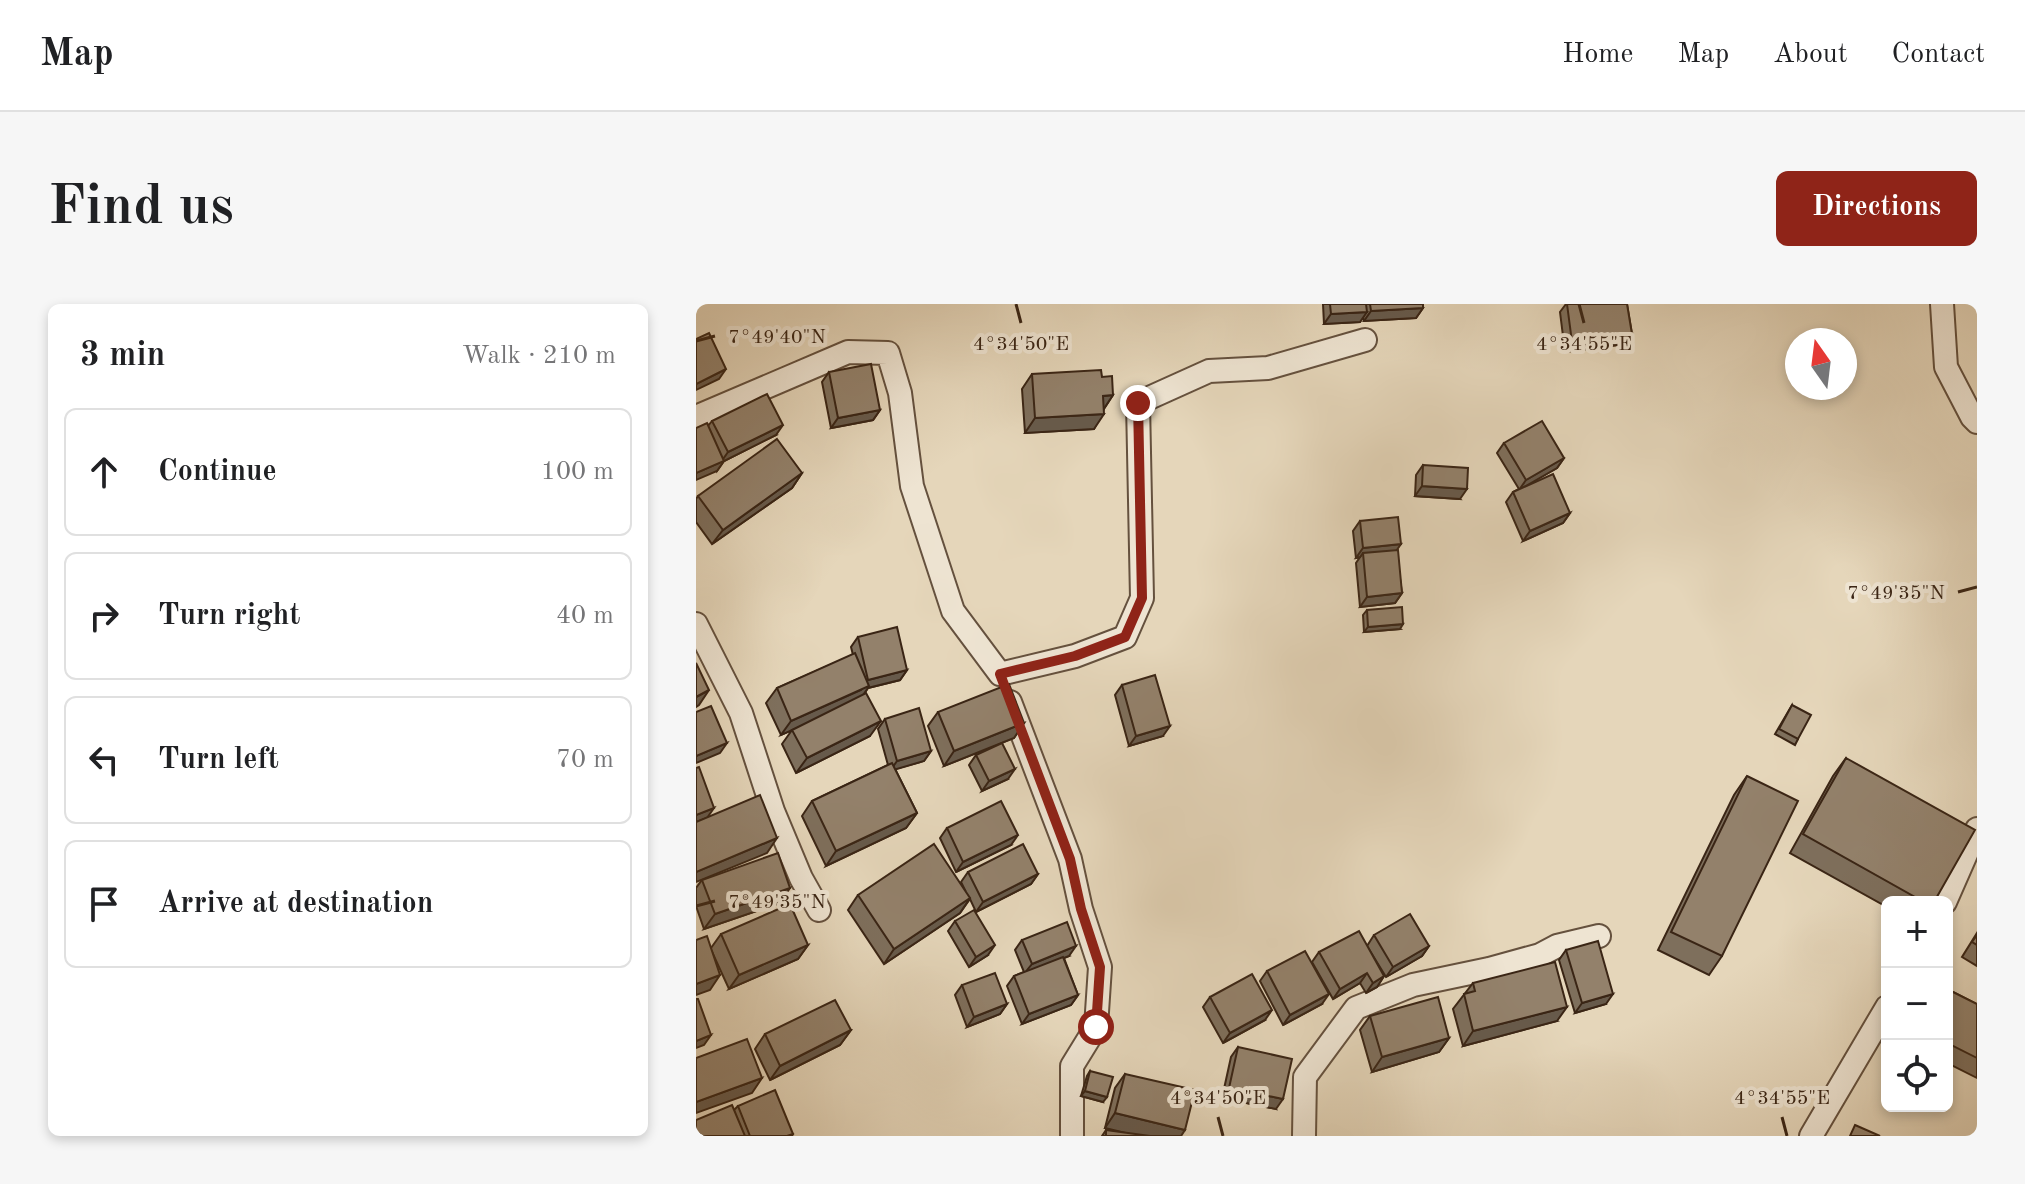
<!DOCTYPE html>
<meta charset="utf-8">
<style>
body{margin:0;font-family:"Old Standard TT",serif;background:#f6f6f6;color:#202124}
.controls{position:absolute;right:24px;bottom:24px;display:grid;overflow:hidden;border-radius:12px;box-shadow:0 4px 12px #0003}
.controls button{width:72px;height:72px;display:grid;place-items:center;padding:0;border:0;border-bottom:2px solid #e0e0e0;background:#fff;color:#202124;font:40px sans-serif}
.compass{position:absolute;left:1089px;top:24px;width:72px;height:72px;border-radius:50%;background:#fff;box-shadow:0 4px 12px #0003;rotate:346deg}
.stop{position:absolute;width:24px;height:24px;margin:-18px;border:6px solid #8f2418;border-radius:50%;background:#fff}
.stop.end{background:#8f2418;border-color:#fff;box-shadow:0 2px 8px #0008}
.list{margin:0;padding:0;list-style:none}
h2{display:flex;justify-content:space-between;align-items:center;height:104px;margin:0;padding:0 32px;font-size:34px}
h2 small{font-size:26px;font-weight:400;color:#757577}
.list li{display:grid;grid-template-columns:52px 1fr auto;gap:24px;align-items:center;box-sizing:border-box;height:128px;margin:0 16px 16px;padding:0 16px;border:2px solid #e0e0e0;border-radius:12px}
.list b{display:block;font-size:30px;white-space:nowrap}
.list em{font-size:26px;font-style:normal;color:#757577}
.icon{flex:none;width:44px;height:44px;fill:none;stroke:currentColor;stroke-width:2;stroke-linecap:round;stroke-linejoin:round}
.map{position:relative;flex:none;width:1281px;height:832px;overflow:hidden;border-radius:12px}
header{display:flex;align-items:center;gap:48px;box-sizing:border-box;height:112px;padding:0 40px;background:#fff;border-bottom:2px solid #e0e0e0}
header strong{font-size:38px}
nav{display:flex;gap:44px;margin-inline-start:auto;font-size:28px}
.intro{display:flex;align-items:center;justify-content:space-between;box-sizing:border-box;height:192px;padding:0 48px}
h1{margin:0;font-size:56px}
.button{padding:20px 36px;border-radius:12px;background:#8f2418;color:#fff;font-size:28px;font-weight:700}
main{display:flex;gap:48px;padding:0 48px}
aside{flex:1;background:#fff;border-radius:12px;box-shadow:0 4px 12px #0003}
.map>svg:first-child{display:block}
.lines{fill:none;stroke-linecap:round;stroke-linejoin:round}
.minor-casing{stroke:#65513e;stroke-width:26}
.minor{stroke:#eee4d2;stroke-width:22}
.wall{fill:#7e6f5c;stroke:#3a2515;stroke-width:2}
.shaded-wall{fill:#675a4b;stroke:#3a2515;stroke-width:2}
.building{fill:#93816b;stroke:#3a2515;stroke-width:2}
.route{stroke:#8f2418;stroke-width:10}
.ticks{fill:none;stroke:#3a2515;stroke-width:3}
.ticks-label{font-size:20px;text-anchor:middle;fill:#3a2515;stroke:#eee4d2;stroke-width:8;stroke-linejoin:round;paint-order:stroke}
</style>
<header>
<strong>Map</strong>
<nav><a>Home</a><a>Map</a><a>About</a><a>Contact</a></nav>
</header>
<div class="intro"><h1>Find us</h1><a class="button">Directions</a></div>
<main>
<aside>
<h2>3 min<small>Walk · 210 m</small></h2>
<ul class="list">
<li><svg class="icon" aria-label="ahead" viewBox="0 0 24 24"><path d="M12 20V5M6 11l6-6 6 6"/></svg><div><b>Continue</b></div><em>100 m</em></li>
<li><svg class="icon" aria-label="right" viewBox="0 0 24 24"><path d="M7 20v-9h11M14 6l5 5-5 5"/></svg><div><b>Turn right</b></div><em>40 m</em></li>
<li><svg class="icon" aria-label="left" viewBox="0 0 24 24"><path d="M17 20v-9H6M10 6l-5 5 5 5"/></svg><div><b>Turn left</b></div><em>70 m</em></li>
<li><svg class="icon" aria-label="arrive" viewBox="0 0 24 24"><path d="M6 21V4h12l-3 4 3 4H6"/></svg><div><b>Arrive at destination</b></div></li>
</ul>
</aside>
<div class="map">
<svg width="1281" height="832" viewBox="0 0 1281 832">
<rect width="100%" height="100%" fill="#e5d6ba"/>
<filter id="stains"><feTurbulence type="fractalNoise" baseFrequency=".0025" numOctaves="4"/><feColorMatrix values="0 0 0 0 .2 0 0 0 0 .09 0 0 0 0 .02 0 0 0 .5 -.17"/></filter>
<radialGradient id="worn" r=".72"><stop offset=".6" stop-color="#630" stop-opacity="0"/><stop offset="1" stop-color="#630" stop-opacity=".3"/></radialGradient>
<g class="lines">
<defs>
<g id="minor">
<polyline points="1246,0 1250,63 1276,113 1281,118"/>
<polyline points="0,113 152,48 192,49 204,89 216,182 257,307 304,370 379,352 429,333 446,294 442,99 513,67 572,64 669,36"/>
<polyline points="0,320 45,409 77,507 105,574 123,606"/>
<polyline points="314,398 374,555 385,605 404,663 400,723 376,762 376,832"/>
<polyline points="1249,598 1281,525"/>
<polyline points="608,832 609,773 660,704 717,681 793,665 844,651 861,642 903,632"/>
<polyline points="1115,832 1191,703"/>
</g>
</defs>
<!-- minor casing -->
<use href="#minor" class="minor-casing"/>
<!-- minor -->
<use href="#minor" class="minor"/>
</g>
<!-- wall -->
<g class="wall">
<polygon points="627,0 727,0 727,4 720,14 668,17 667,13 664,18 628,20"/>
<polygon points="870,0 931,0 936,30 929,40 869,48 864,8"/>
<polygon points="133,68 184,106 177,116 135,124 126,78"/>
<polygon points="336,70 406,73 417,91 408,105 398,125 329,129 326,85"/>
<polygon points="16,117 80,131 28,157 21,167 12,122"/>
<polygon points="808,139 868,154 861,164 827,183 874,209 867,219 827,237 810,198 817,188 823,185 801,149"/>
<polygon points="727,161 764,195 719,192 720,171"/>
<polygon points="106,169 96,184 16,240 0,218 0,195 2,192"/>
<polygon points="664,217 700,246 706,289 699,299 664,303 660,259 664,253 660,254 657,227"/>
<polygon points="671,306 704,325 668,328 667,311"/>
<polygon points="162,333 211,366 204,376 172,384 168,390 174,432 100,469 86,440 96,426 85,431 70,399 81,384 157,351 155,343"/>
<polygon points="426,381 467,432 433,442 419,391"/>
<polygon points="1096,401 1102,435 1099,441 1079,430"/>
<polygon points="242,408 328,419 318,434 248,462 232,422"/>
<polygon points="189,415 235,447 228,457 199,465 221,509 210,524 130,562 106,512 116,497 192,461 182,425"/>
<polygon points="280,451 312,475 286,487 273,461"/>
<polygon points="1150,454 1238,598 1191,598 1191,603 1094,549 1137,472"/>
<polygon points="1051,472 1026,652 1013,671 962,646 1038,491"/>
<polygon points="251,524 315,541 260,568 244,534"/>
<polygon points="272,568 342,570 335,580 280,608 274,595 264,609 188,660 152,606 162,591 269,586 265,578"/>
<polygon points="6,576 84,599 8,625 0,602 0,584"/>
<polygon points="259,617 292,651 273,663 252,627"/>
<polygon points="1281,629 1281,662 1266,653"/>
<polygon points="25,630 112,641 102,655 33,685 17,650 14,686 15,644"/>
<polygon points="678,631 733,642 726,652 690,673 671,642"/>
<polygon points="326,636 373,652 368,654 382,691 375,701 326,720 311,682 318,672 328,668 319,646"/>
<polygon points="870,646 910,700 879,709 863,656"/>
<polygon points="623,648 688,672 681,683 670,689 664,679 637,695 616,658"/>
<polygon points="571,667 626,700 587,721 564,677"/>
<polygon points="777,679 861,717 767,742 757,705"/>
<polygon points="266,681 311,700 304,710 271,723 259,691"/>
<polygon points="1251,685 1281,700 1281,774 1251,759"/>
<polygon points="514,693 569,716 527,739 507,703"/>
<polygon points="674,712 753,734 743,748 676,768 664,726"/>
<polygon points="155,726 144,741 74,776 59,745 69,730"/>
<polygon points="542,743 580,805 526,794 535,753"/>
<polygon points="394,767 407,798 385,792 391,772"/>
<polygon points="429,770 485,832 406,832 410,826 426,828 409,824 419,784"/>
<polygon points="42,802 97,830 96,832 0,832 38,806"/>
</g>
<!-- shaded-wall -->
<g class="shaded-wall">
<polygon points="727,4 720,14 668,17 675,7"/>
<polygon points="671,8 664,18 628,20 635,10"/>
<polygon points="936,30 929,40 869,48 876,38"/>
<polygon points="30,65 23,75 0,86 0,80"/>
<polygon points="417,91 407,106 407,92"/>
<polygon points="184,106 177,116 135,124 142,114"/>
<polygon points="408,110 398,125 329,129 339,114"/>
<polygon points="87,121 80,131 28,157 21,167 0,176 0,169 25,158 32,148"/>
<polygon points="868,154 861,164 823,186 830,176"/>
<polygon points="106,169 96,184 16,240 27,226"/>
<polygon points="726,182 771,185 764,195 719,192"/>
<polygon points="874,209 867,219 827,237 834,227"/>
<polygon points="705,240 698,250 667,249 664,253 660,254 667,244"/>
<polygon points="706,289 699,299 664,303 671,293"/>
<polygon points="707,320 704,325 668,328 672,323"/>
<polygon points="211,366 204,376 172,384 163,397 85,431 95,417 165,386 172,376"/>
<polygon points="13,386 3,401 0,403 0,393"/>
<polygon points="185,417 174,432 100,469 111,454"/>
<polygon points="328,419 318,434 248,462 258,447"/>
<polygon points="474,422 467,432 433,442 440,432"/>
<polygon points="31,439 24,449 0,459 0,452"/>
<polygon points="235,447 228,457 194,467 201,457"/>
<polygon points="319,465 312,475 286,487 293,477"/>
<polygon points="18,504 11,514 0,518 0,511"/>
<polygon points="221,509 210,524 130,562 140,547"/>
<polygon points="322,531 315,541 260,568 267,558"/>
<polygon points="81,534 71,549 0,578 0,568"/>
<polygon points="342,570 335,580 280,608 287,598"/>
<polygon points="94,584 84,599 8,625 19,610"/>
<polygon points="274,594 264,609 188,660 198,645"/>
<polygon points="112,641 102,655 33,685 43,671"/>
<polygon points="299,641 292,651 273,663 280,653"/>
<polygon points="380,642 373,652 328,670 336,660"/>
<polygon points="733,642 726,652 690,673 697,663"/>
<polygon points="671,669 664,679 637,695 644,685"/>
<polygon points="24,671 14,686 0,691 0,680"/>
<polygon points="688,672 681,683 670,689 677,679"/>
<polygon points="633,690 626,700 587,721 594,711"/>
<polygon points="917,690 910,700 879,709 886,699"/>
<polygon points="382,691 375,701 326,720 333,710"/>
<polygon points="311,700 304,710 271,723 278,713"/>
<polygon points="871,703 861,717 767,742 777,727"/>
<polygon points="576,706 569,716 527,739 534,729"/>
<polygon points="155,726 144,741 74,776 84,762"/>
<polygon points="15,731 8,741 0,744 0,737"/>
<polygon points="753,734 743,748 676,768 686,753"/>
<polygon points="66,774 56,789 0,809 0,798"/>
<polygon points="533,784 587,795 580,805 526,794"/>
<polygon points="389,787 411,793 407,798 385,792"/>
<polygon points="419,809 489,826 485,832 442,832 409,824"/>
</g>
<!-- building -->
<g class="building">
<polygon points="634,0 670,0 671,8 635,10"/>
<polygon points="674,0 727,0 727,4 675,7"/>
<polygon points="871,0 931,0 936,30 876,38"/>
<polygon points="13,29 30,65 0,80 0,35"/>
<polygon points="175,60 184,106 142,114 133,68"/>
<polygon points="405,66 406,73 416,72 417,91 407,92 408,110 339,114 336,70"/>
<polygon points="71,90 87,121 32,148 16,117"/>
<polygon points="846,117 868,154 830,176 808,139"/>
<polygon points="11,119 28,157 0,169 0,124"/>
<polygon points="81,135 106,169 27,226 2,192"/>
<polygon points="727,161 772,164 771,185 726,182"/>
<polygon points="857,170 874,209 834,227 817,188"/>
<polygon points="702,213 705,240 667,244 664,217"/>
<polygon points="702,246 706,289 671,293 667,249"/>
<polygon points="706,303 707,320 672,323 671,306"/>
<polygon points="201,323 211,366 172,376 162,333"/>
<polygon points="159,349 173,382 95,417 81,384"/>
<polygon points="0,359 13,386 0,393"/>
<polygon points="459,371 474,422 440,432 426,381"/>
<polygon points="313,380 328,419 258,447 242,408"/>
<polygon points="170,389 185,417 111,454 96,426"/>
<polygon points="1096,401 1115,411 1102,435 1083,425"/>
<polygon points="15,402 31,439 0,452 0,408"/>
<polygon points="223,404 235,447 201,457 189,415"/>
<polygon points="306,439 319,465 293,477 280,451"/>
<polygon points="1150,454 1279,526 1238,598 1228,598 1107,530"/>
<polygon points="196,459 221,509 140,547 116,497"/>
<polygon points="3,463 18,504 0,511 0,464"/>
<polygon points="1051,472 1102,497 1026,652 975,628"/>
<polygon points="64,491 81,534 0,568 0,518"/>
<polygon points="305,497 322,531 267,558 251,524"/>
<polygon points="238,540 274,594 198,645 162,591"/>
<polygon points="327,540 342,570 287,598 272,568"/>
<polygon points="82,549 94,584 19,610 6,576"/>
<polygon points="94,600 112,641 43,671 25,630"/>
<polygon points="278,606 299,641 280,653 259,617"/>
<polygon points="714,610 733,642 697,663 678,631"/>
<polygon points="371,618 380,642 336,660 326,636"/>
<polygon points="663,627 688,672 677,679 671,669 644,685 623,648"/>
<polygon points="1281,631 1281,641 1276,638"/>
<polygon points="11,632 24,671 0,680 0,636"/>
<polygon points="902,637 917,690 886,699 870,646"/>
<polygon points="609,647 633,690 594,711 571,667"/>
<polygon points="367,653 382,691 333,710 318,672"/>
<polygon points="859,658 871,703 777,727 768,690 779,687 777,679"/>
<polygon points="299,669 311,700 278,713 266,681"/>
<polygon points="556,670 576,706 534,729 514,693"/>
<polygon points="1251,685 1281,700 1281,754 1251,739"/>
<polygon points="742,693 753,734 686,753 674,712"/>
<polygon points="0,695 2,695 15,731 0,737"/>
<polygon points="139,696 155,726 84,762 69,730"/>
<polygon points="51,735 66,774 0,798 0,754"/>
<polygon points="542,743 596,755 587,795 533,784"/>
<polygon points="394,767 417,773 411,793 389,787"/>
<polygon points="429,770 499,786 489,826 419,809"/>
<polygon points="79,786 97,830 91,832 54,832 42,802"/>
<polygon points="36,801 49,832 0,832 0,816"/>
<polygon points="1159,821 1184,832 1154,832"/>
<polygon points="410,826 454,832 410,832"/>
</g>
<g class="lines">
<!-- route -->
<polyline class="route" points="400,723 404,663 385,605 374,555 304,370 379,352 429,333 446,294 442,99"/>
</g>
<!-- ticks -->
<path class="ticks" d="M320,0L325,19M883,0L888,19M0,37L19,32M1262,288L1281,283M0,602L19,597M522,813L527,832M1086,813L1091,832"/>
<g class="ticks-label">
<text x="81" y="39">7°49'40"N</text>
<text x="325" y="46">4°34'50"E</text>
<text x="888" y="46">4°34'55"E</text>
<text x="1200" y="295">7°49'35"N</text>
<text x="81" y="604">7°49'35"N</text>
<text x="522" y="800">4°34'50"E</text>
<text x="1086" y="800">4°34'55"E</text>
</g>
<rect width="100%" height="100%" filter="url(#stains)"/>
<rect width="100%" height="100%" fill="url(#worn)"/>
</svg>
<div class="controls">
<button>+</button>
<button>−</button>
<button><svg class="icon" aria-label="locate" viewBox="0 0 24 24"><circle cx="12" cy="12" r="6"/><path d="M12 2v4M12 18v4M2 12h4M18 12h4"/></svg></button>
</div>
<svg class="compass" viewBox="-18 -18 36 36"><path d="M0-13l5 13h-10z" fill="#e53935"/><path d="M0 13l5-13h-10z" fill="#757577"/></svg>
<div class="stop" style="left:400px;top:723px"></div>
<div class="stop end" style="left:442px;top:99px"></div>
</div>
</main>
